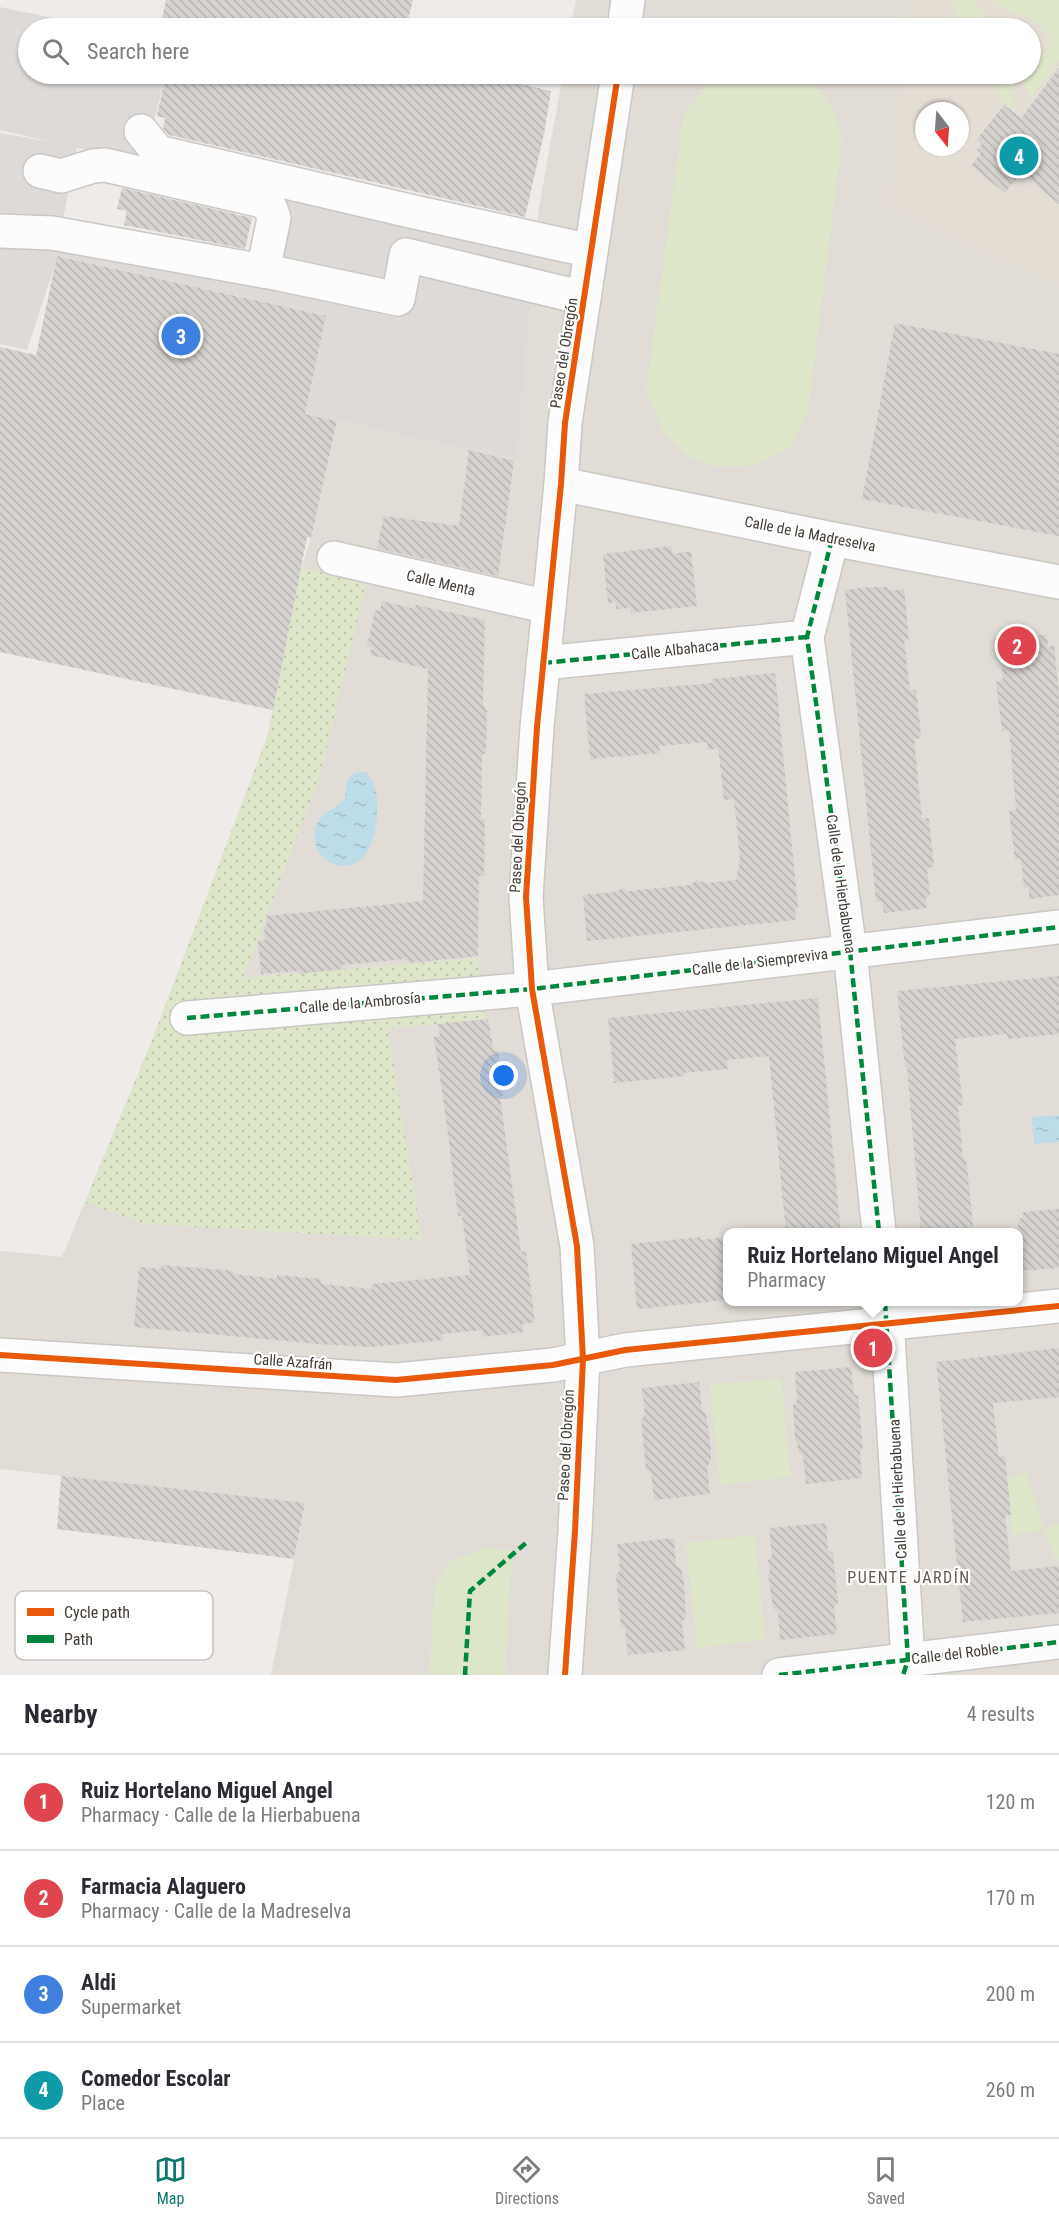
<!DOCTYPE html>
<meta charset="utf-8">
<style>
body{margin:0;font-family:"Roboto Condensed",sans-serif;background:#f7f7f7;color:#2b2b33}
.compass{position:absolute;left:915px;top:102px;width:54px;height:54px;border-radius:50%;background:#fff;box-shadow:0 2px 4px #0004;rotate:163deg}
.you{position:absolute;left:504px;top:1076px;width:21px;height:21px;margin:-15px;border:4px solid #fff;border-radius:50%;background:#1a73e8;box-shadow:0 0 0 9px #1a73e833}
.badge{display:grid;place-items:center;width:39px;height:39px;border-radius:50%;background:#0f766e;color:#fff;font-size:20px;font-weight:700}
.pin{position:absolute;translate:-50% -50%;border:3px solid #fff;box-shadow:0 2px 6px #0006}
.popup{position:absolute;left:723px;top:1228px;width:300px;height:78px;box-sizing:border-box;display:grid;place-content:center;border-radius:12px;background:#fff;filter:drop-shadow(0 2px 4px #0005);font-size:20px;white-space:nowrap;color:#7c7c81}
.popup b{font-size:22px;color:#2b2b33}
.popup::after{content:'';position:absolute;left:50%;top:100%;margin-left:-12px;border:12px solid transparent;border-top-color:#fff}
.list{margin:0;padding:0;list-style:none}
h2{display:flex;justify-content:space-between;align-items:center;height:78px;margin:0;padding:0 24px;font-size:26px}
h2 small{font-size:20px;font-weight:400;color:#7c7c81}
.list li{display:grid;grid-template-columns:39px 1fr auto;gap:18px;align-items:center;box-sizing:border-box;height:96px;padding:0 24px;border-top:2px solid #e1e1e2}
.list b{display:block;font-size:22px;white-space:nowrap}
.list p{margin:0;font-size:20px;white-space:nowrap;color:#7c7c81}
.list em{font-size:20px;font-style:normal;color:#7c7c81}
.icon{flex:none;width:33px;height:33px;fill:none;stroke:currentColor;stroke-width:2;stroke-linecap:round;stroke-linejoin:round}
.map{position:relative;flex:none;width:1059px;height:1675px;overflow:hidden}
.search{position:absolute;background:#fff;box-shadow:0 2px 4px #0004;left:18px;right:18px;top:18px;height:66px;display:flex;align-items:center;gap:15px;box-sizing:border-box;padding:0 21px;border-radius:33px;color:#7c7c81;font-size:22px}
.sheet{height:462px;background:#fff}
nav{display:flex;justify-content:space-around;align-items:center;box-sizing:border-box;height:84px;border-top:2px solid #e1e1e2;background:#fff;font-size:16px;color:#7c7c81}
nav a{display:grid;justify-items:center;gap:3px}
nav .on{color:#0f766e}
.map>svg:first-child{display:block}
.residential{fill:#e1dcd5;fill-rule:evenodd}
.education{fill:#e4ddd4;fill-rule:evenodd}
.green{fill:#dee6ca}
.garden{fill:url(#garden-dots)}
.parking{fill:#dddad8}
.water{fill:url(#water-ripples)}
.building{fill:url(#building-back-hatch)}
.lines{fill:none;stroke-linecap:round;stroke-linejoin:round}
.minor-casing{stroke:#cac7c4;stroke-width:36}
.minor{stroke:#fcfcfc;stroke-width:33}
.quiet{stroke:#00873e;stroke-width:4.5;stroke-dasharray:9 4.5;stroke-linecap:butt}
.cycleway-casing{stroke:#fff;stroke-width:10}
.cycleway{stroke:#e8590c;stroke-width:6}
.labels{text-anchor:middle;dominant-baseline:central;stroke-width:4.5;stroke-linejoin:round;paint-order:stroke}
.street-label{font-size:15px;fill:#433c35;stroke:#fff}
.neighbourhood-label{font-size:16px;letter-spacing:1.5px;fill:#65594d;stroke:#fff}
.key{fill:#fff;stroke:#c7c4c2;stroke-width:1.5}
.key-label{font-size:16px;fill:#433c35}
</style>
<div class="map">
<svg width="1059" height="1675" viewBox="0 0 1059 1675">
<defs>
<pattern id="garden-dots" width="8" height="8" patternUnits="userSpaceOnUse" patternTransform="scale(1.5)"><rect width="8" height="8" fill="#dee6ca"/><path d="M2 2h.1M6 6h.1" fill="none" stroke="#c0c6ae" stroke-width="1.8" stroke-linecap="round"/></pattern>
<pattern id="water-ripples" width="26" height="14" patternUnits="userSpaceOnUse" patternTransform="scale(1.5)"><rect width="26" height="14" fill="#bcdce9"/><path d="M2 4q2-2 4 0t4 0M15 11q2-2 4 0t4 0" fill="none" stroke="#a3bec8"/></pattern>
<pattern id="building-back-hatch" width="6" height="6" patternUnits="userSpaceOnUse" patternTransform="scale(1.5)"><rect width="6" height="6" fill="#d6d2cf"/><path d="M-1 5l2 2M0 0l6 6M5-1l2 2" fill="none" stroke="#b9b5b2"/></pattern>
</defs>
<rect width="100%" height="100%" fill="#eeebe8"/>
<!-- residential -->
<path class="residential" d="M576,0H1059V1675H271L305,1504L0,1469V1251L62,1257L153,1038L268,735L301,568L311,538L337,421L517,458L538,213L563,74H1030V28H571ZM924,111H960V147H924ZM728,1232H1018V1302H728Z"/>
<!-- education -->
<path class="education" d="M909,0H1059V286L889,207L901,74H1030V28H906ZM924,111H960V147H924Z"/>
<!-- green -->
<g class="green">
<polygon points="952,0 973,0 996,28 963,28"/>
<polygon points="992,0 1059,0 1059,60 1030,98 1022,81 1028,74 1030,74 1031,70 1055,39 1030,18 1007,11"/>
<path d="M732,74C774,73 814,69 835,114C839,122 840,133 842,141L808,412L789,448L757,465L719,467L689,457L663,432L646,392L683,117C696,97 709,79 732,74Z"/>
<polygon points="988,74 1016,74 1011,93 1015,111 1005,104"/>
<polygon points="781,1379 791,1477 720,1485 710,1384"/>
<polygon points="1026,1472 1044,1528 1059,1524 1059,1559 1055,1559 1044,1529 1012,1536 1005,1478"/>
<polygon points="755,1535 765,1640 697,1648 686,1543"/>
<polygon points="483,1548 512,1550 505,1675 429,1675 435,1583 450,1562"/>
</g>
<!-- garden -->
<polygon class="garden" points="301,568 367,581 320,776 243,978 477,958 486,1019 388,1029 422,1240 144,1224 85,1202 153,1038 268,735"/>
<!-- parking -->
<polygon class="parking" points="0,7 99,28 28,28 28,74 166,74 144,160 77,148 63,219 274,263 288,196 535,249 517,459 305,414 326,316 58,256 27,350 0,344 0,133 52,142 0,130"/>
<!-- water -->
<g class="water">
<path d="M358,772H366C377,785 378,799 377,815C372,898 298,864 318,822C323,811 337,808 345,799C346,787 345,776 358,772Z"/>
<polygon points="1059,1115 1059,1142 1034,1144 1032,1117"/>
</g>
<!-- building -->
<g class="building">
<polygon points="166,0 413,0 406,28 160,28"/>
<polygon points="1059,68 1059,204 1021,173 1005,193 971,166 981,153 977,150 982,144 977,139 1004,105 1021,118"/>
<polygon points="166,74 477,74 551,91 544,134 525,217 169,135 163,129 165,118 157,116"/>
<polygon points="122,188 252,218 245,249 124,225 127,211 117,209"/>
<polygon points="57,256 326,316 305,414 337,421 311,538 307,537 273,710 0,652 0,347 36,355"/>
<polygon points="895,323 1059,354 1059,536 862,499"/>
<polygon points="469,450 514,461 498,576 377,548 384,516 459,526"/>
<polygon points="671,546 673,554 691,551 697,606 631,613 630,608 616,609 616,602 608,603 603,554"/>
<polygon points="870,587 888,587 889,591 904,589 909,639 904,640 910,690 916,690 920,724 921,738 914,739 922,819 929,818 934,867 927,868 930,896 926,898 927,908 884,913 882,902 876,902 845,590"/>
<polygon points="382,601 415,609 416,605 485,620 483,706 485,706 485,710 487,710 486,754 482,754 481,818 485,819 484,876 479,876 478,956 408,963 408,960 404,961 404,959 385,961 342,965 343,969 299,974 299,971 261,974 258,941 265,940 264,926 267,926 266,916 423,901 428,669 370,655 372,647 367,646 375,610 380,611"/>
<polygon points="1047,634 1048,647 1054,646 1059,694 1059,895 1030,899 1028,887 1024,888 1021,859 1015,859 1009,811 1016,809 1009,730 1002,731 996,682 1003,680 1001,652 1005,652 1004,640"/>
<polygon points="775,673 798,907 795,908 796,920 587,941 583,895 616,892 622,888 628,891 690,885 697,880 705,883 736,880 740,861 734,799 724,800 718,748 708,750 707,742 659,746 660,753 590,759 584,694 712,683 712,679"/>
<polygon points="1059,976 1059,1034 1008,1039 1007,1034 955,1039 963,1105 958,1106 963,1158 966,1158 974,1233 921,1233 907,1067 905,1067 897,991"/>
<polygon points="818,998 841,1233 786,1233 769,1056 727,1060 728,1069 684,1073 685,1076 614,1083 608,1018"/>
<polygon points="488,1019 494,1051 498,1051 504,1096 500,1096 521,1252 526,1251 535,1322 522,1324 524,1332 483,1337 482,1330 442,1334 443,1340 435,1341 369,1347 318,1344 134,1327 139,1267 161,1269 161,1265 213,1269 234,1271 234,1274 277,1279 277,1275 321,1279 321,1284 372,1289 372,1284 470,1275 462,1216 458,1216 447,1126 434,1037 440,1036 438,1024"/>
<polygon points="1059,1209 1059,1268 1018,1271 1018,1219 1023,1218 1023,1212"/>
<polygon points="701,1237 701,1240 728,1237 728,1300 637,1309 631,1244"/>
<polygon points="1059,1348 1059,1397 993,1403 999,1457 1005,1456 1011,1515 1005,1516 1011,1571 1059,1566 1059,1613 963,1622 936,1362"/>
<polygon points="851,1367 854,1394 858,1396 863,1447 860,1451 862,1478 806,1484 803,1456 799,1453 797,1442 795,1440 793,1405 797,1400 795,1372"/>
<polygon points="699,1382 702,1410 706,1413 711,1449 711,1462 707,1466 710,1494 654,1500 651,1473 646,1469 641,1419 645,1415 642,1388"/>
<polygon points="61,1476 305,1503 294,1559 57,1529"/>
<polygon points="826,1523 828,1550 833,1553 838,1603 834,1607 837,1634 780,1640 778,1612 773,1608 768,1573 770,1572 768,1560 772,1556 769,1528"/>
<polygon points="674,1538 676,1566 681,1569 684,1582 686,1618 682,1622 685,1650 628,1655 625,1628 621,1625 619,1608 616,1575 620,1571 617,1544"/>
</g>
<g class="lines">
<defs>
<g id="minor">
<polyline points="624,28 628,0"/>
<polyline points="141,131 158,152 410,211 591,251"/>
<polyline points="40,171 61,176 93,166 105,165 262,201 270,207 274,218 263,271"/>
<polyline points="0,231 52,233 280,274 398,299 406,255 584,298"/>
<polyline points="561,484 832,539 1059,582"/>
<polyline points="832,539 807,637 850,951 879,1232"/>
<polyline points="334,558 549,607"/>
<polyline points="543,663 807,637"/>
<polyline points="187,1018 532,989 1059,927"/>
<polyline points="886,1303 908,1660 903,1675"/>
<polyline points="0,1355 396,1380 553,1365 625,1350 1059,1306"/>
<polyline points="565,1675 575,1531 583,1359 577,1246 532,989 526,897 537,727 561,484 565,423 618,74"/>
<polyline points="779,1675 1059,1642"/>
</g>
</defs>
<!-- minor casing -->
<use href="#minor" class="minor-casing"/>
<!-- minor -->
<use href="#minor" class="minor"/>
<!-- quiet -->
<g class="quiet">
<polyline points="832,539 807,637 850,951 879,1232"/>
<polyline points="543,663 807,637"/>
<polyline points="187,1018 532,989 1059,927"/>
<polyline points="885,1302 908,1660 903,1675"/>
<polyline points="465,1675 470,1591 527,1542"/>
<polyline points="779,1675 1059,1642"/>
</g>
<defs>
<g id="cycleway">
<polyline points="0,1355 396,1380 553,1365 625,1350 1059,1306"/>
<polyline points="565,1675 575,1531 583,1359 577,1246 532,989 526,897 537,727 561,484 565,423 618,74"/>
</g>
</defs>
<!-- cycleway casing -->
<use href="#cycleway" class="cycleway-casing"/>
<!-- cycleway -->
<use href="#cycleway" class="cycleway"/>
</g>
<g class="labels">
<!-- street labels -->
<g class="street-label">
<text transform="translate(564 353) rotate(-81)">Paseo del Obregón</text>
<text transform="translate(810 534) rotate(11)">Calle de la Madreselva</text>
<text transform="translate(441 583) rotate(13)">Calle Menta</text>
<text transform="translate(675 650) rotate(-6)">Calle Albahaca</text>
<text transform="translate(518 837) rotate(-87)">Paseo del Obregón</text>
<text transform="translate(841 884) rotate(82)">Calle de la Hierbabuena</text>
<text transform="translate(760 962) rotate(-7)">Calle de la Siempreviva</text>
<text transform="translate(360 1003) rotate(-5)">Calle de la Ambrosía</text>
<text transform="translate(293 1362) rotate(4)">Calle Azafrán</text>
<text transform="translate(566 1445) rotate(-87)">Paseo del Obregón</text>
<text transform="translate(898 1489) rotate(-93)">Calle de la Hierbabuena</text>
<text transform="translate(955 1654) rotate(-7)">Calle del Roble</text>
</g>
<!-- neighbourhood labels -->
<g class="neighbourhood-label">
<text x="909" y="1577">PUENTE JARDÍN</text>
</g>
</g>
<!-- legend -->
<rect x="15" y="1591" width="198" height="69" rx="9" class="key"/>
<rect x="27" y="1608" width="27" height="8" fill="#e8590c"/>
<rect x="27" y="1635" width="27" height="8" fill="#00873e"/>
<g class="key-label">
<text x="64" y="1618">Cycle path</text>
<text x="64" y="1645">Path</text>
</g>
</svg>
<svg class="compass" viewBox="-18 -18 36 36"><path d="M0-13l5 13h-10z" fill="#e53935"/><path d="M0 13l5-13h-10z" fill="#7c7c81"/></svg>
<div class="you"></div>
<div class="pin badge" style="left:873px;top:1348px;background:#e0444e">1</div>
<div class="popup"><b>Ruiz Hortelano Miguel Angel</b>Pharmacy</div>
<div class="pin badge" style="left:1017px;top:646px;background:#e0444e">2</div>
<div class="pin badge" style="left:181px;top:336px;background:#3f7fe0">3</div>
<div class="pin badge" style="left:1019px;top:156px;background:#0f9aa8">4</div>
<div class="search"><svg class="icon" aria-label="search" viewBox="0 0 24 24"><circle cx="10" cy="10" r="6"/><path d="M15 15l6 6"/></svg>Search here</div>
</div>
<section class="sheet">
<h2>Nearby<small>4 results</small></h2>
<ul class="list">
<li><span class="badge" style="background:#e0444e">1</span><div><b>Ruiz Hortelano Miguel Angel</b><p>Pharmacy · Calle de la Hierbabuena</p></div><em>120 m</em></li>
<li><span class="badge" style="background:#e0444e">2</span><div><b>Farmacia Alaguero</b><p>Pharmacy · Calle de la Madreselva</p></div><em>170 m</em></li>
<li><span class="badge" style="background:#3f7fe0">3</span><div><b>Aldi</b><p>Supermarket</p></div><em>200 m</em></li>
<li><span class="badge" style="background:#0f9aa8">4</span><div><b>Comedor Escolar</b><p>Place</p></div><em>260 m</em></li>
</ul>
</section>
<nav>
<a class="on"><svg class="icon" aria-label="map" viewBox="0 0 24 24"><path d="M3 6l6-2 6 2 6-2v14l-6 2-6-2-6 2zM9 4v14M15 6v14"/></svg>Map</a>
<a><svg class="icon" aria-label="directions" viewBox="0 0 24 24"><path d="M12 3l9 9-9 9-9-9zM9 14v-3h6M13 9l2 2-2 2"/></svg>Directions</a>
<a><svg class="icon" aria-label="saved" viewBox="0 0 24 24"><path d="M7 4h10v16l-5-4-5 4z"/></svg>Saved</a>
</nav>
